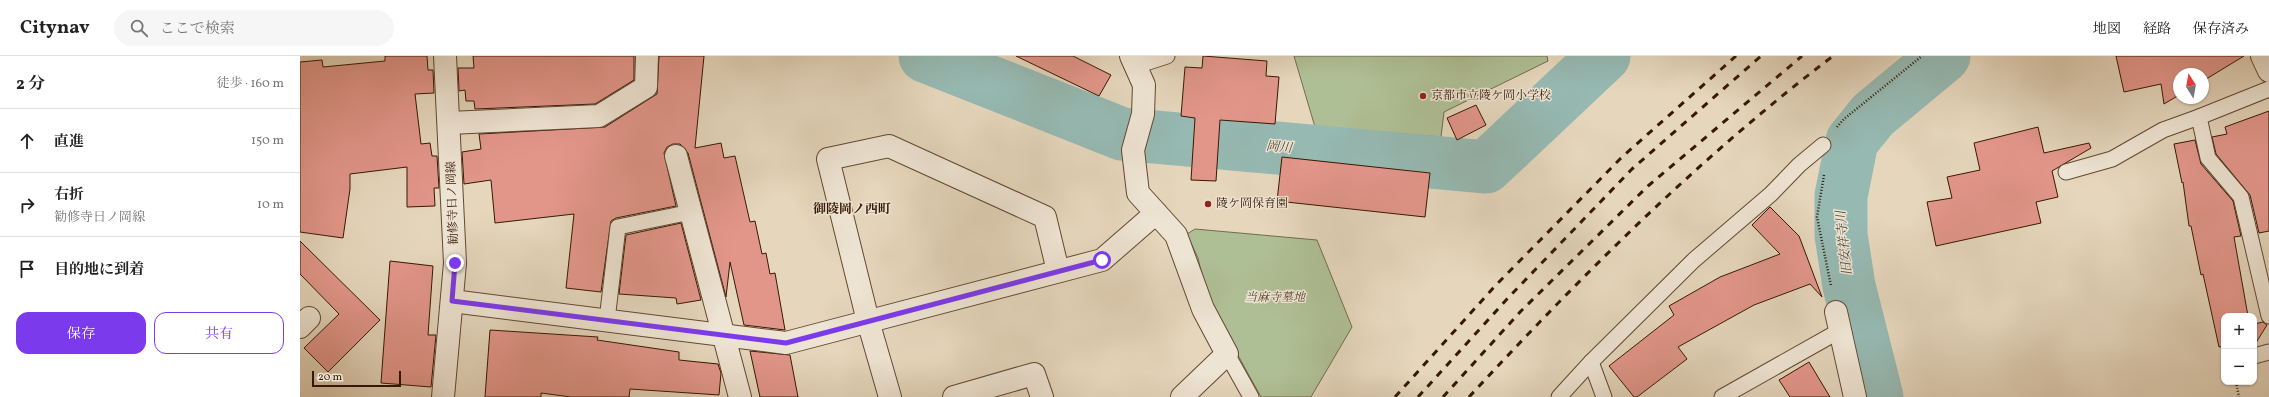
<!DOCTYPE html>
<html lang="ja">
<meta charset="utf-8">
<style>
body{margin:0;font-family:Vollkorn,"Noto Serif JP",serif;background:#f6f6f6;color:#222}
.controls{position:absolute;right:12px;bottom:12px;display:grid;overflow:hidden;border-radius:8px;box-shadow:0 1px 3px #0004}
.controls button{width:36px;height:36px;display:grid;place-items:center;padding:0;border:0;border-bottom:1px solid #e0e0e0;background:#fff;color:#222;font:20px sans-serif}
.compass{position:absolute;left:1873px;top:12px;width:36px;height:36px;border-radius:50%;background:#fff;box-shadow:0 1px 3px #0004;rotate:349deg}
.scale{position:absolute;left:12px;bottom:10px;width:89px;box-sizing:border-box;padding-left:4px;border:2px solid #361804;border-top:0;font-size:11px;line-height:14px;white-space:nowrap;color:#361804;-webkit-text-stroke:3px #eee4d3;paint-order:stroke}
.stop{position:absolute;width:12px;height:12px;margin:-9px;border:3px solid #7c3aed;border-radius:50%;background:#fff}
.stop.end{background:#7c3aed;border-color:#fff;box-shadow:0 1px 4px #0008}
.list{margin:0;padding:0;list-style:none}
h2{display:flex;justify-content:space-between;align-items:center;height:52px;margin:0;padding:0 16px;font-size:17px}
h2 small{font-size:13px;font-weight:400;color:#767676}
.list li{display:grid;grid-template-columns:26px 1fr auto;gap:12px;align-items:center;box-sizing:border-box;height:64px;padding:0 16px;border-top:1px solid #e0e0e0}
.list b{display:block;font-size:15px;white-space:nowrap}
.list p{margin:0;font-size:13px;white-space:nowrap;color:#767676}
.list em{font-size:13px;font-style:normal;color:#767676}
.actions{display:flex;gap:8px;padding:12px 16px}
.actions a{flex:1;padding:9px 0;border:1px solid #7c3aed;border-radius:12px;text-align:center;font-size:14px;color:#7c3aed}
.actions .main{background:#7c3aed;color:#fff}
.icon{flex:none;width:22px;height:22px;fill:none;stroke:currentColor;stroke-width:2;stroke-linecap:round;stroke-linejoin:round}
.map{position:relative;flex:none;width:1969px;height:341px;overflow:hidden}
header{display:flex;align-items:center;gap:24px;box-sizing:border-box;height:56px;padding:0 20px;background:#fff;border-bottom:1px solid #e0e0e0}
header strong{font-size:19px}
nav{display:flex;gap:22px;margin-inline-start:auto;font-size:14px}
.search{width:280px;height:36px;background:#f6f6f6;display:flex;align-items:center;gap:10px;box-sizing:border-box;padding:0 14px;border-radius:22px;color:#767676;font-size:15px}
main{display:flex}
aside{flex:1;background:#fff}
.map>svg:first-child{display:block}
.green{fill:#afbf95;stroke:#726c4c}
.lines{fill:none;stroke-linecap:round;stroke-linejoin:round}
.river{stroke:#96b9b2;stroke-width:53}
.building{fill:#e2968a;stroke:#361804}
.service-casing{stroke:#624832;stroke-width:17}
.minor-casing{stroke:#624832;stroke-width:24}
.path{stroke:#361804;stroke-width:2.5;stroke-dasharray:1 2;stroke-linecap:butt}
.service{stroke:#eee4d3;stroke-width:15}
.minor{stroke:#eee4d3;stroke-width:22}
.rail{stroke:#361804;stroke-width:3;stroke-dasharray:7 7;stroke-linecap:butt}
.route{stroke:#7c3aed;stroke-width:5}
.poi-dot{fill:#8f2418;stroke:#eee4d3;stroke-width:1.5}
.labels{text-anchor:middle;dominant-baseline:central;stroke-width:3;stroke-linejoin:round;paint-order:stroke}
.poi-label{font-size:12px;fill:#361804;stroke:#eee4d3;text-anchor:start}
.street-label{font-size:12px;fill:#361804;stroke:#eee4d3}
.park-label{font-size:12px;font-style:italic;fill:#5a4a30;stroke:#eee4d3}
.water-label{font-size:13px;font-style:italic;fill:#534838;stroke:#eee4d3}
.neighbourhood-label{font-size:13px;font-weight:bold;fill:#361804;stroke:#eee4d3}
</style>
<header>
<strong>Citynav</strong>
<div class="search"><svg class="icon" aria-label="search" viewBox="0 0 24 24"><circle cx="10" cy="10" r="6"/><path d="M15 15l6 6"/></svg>ここで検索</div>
<nav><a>地図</a><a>経路</a><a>保存済み</a></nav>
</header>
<main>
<aside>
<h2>2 分<small>徒歩 · 160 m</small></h2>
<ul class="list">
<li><svg class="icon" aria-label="ahead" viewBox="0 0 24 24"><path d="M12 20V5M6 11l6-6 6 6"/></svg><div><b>直進</b></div><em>150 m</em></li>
<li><svg class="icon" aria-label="right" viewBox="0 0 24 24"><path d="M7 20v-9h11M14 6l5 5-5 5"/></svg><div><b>右折</b><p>勧修寺日ノ岡線</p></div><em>10 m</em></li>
<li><svg class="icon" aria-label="arrive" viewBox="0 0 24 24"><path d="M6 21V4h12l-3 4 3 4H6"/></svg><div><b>目的地に到着</b></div></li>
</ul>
<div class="actions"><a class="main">保存</a><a>共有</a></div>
</aside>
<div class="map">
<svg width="1969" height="341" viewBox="0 0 1969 341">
<rect width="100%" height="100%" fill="#e5d6bc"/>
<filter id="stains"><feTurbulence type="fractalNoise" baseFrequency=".005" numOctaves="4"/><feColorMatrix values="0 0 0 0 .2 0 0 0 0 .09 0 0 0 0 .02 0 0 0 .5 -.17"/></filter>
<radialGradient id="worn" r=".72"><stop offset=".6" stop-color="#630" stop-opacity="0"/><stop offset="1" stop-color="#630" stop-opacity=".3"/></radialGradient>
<!-- green -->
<g class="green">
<polygon points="994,0 1247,0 1248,5 1144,56 1141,81 1015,71"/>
<polygon points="895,173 1017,184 1052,271 1011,341 961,341 908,245 898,202 887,178"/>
</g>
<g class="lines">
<!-- river -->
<g class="river">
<polyline points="625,0 822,78 1186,111 1304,0"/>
<polyline points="1577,341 1549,230 1541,179 1541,140 1552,85 1573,59 1644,0"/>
</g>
</g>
<!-- building -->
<g class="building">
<polygon points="85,0 127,0 128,14 133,14 134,37 115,38 121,88 130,87 132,100 137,100 139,132 134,132 135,150 107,151 107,111 50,118 50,133 43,182 0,176 0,6 22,4 23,11 85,5"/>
<polygon points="173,0 334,0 334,24 295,48 175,53 174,45 166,45 165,34 159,35 158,12 174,12"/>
<polygon points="359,0 404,0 395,92 421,87 424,102 435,100 450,166 455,165 462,198 466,197 470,218 475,217 485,274 444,269 430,206 426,241 388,97 380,88 373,88 367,91 364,97 376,150 316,162 311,165 301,236 266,232 274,158 195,167 191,124 164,128 162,96 181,93 179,78 305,71 357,38"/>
<polygon points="716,0 773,0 811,19 799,40"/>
<polygon points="903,0 967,5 966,20 979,21 975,68 920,64 916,125 891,124 895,62 881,60 885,11 902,12"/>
<polygon points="1816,0 1944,0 1903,25 1903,18 1879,18 1879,39 1864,48 1861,28 1824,36"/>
<polygon points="1176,49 1186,69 1157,84 1147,62"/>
<polygon points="1969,55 1969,175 1959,177 1950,139 1916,98 1912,81 1927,78 1925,71"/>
<polygon points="1738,71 1744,97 1789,87 1791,92 1752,115 1758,141 1736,146 1741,167 1636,190 1627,146 1652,142 1647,121 1680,114 1674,87"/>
<polygon points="1895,84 1901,108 1933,145 1941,180 1934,181 1948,260 1924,260 1924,290 1919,291 1903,218 1901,219 1891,170 1889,170 1883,126 1882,127 1874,88"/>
<polygon points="982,101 1130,117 1125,161 977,145"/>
<polygon points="1470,151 1499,180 1522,241 1510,228 1454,249 1378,291 1387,303 1337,341 1334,341 1309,310 1374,259 1369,250 1420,221 1480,198 1452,169"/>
<polygon points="381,167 401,244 377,248 376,242 319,238 326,179"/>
<polygon points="0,185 80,264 28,316 4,292 39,258 0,218"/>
<polygon points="90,205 133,210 128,279 136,279 131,331 81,327"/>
<polygon points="1963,266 1967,269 1954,290 1954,268"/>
<polygon points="190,274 298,281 297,284 379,296 379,304 418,308 421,317 419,339 330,333 329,341 271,341 241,337 241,341 185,341"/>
<polygon points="450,295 490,299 498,341 460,341"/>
<polygon points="1509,306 1530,341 1490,341 1479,324"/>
</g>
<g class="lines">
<defs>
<g id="service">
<polyline points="836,10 867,0"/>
<polyline points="1969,33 1899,61 1908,102 1941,141 1969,260"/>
<polyline points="1766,116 1812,103 1863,74 1899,61"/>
<polyline points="307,264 318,171 391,156"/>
<polyline points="927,298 951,341"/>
<polyline points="1954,300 1969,296"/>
<polyline points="1291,306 1304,341"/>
<polyline points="1259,341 1291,306 1394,204 1471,138 1499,109 1523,89"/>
<polyline points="1422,341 1541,274"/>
</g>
<g id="minor">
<polyline points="831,0 844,29 843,58 833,94 838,137 876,179 903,253 927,298 882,341"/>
<polyline points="1962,0 1969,15"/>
<polyline points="149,67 299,60 346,31 347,0"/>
<polyline points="376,100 440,341"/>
<polyline points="152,245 486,287 802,204 856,157"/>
<polyline points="1536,256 1555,341"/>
<polyline points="0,271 9,262"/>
<polyline points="143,341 155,207 145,0"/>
<polyline points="590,341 568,265 528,103 589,90 745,161 758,215"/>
<polyline points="654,341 734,318 742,341"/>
</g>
</defs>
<!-- service casing -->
<use href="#service" class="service-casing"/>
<!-- minor casing -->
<use href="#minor" class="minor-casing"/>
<!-- path -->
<g class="path">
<polyline points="1537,71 1544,63 1622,0"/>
<polyline points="1524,119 1517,161 1531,230"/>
<polyline points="1936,326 1939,341"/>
</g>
<!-- service -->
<use href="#service" class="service"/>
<!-- minor -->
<use href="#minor" class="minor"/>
<!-- rail -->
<g class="rail">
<polyline points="1095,341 1195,230 1322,101 1436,0"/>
<polyline points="1118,341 1208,242 1332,113 1461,0"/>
<polyline points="1143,341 1221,255 1348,130 1502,0"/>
<path d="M1169,341C1282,219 1400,101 1533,0"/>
</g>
</g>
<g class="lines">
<!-- route -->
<polyline class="route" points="155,207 152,245 486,287 802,204"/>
</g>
<!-- markers -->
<g class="poi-dot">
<circle cx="1123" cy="40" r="4"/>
<circle cx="908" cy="148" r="4"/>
</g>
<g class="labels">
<!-- poi labels -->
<g class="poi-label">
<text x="1131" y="40">京都市立陵ケ岡小学校</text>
<text x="916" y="148">陵ケ岡保育園</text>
</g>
<!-- street labels -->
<g class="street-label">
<text transform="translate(153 147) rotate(-92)">勧修寺日ノ岡線</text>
</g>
<!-- park labels -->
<g class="park-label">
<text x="975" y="242">当麻寺墓地</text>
</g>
<!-- water labels -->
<g class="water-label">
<text transform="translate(979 92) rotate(5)">岡川</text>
<text transform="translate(1545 187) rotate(-96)">旧安祥寺川</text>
</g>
<!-- neighbourhood labels -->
<g class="neighbourhood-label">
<text x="552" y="154">御陵岡ノ西町</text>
</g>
</g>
<rect width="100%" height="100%" filter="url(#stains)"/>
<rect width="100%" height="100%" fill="url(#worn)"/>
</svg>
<div class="controls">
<button>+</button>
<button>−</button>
</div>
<svg class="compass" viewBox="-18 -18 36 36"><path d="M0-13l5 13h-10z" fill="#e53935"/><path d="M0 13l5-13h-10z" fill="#767676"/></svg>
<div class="scale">20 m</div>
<div class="stop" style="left:802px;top:204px"></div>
<div class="stop end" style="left:155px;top:207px"></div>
</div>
</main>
